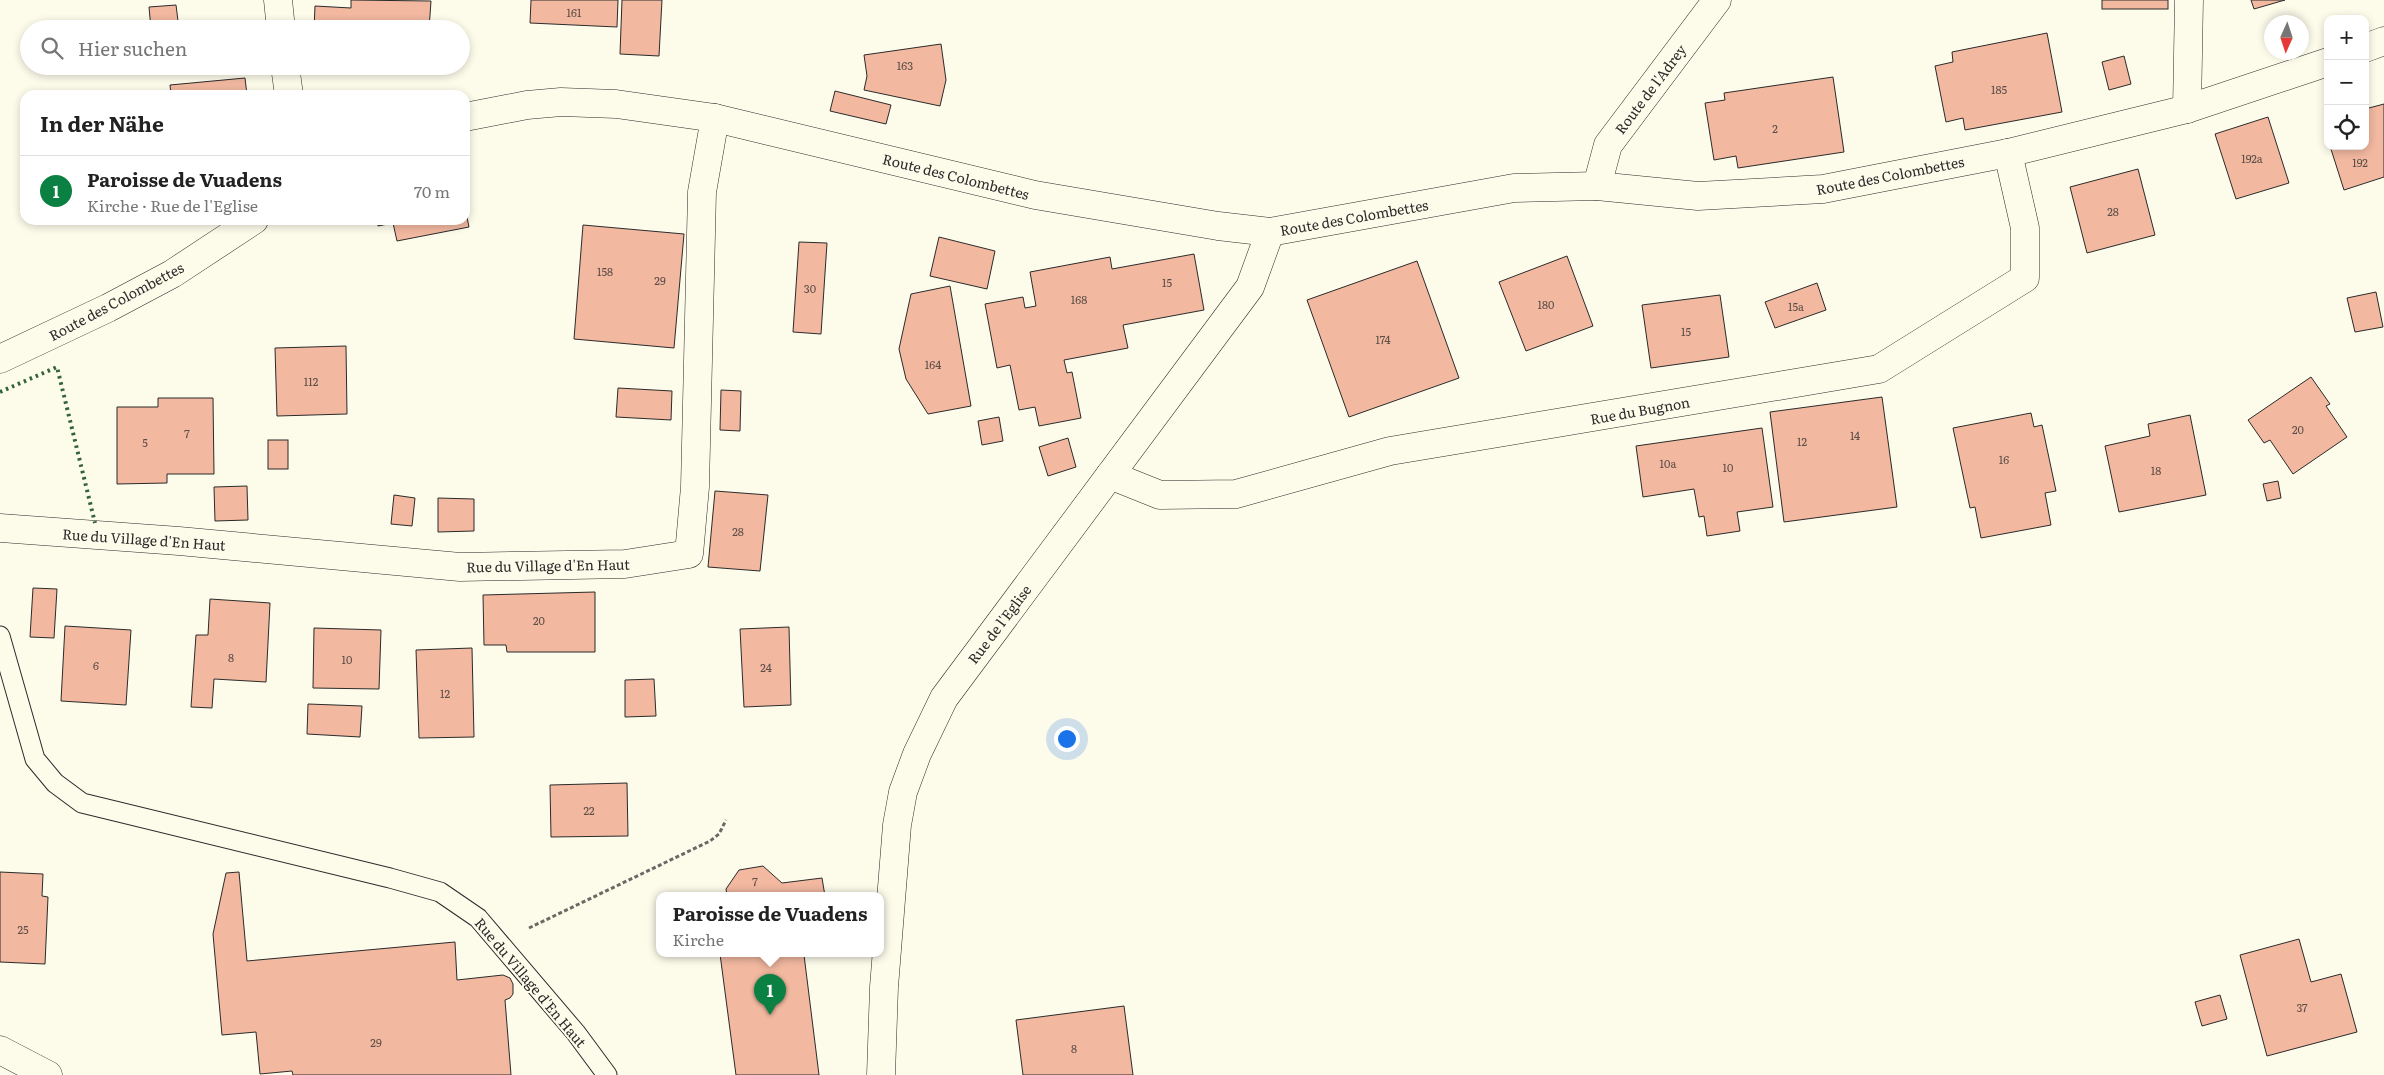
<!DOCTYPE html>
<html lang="de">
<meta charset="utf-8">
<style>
body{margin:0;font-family:Literata,serif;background:#f2f2f2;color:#222}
.controls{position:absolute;right:15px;top:15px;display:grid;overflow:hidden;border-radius:10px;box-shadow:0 2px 8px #0003}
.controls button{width:45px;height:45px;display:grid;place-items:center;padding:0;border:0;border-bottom:1px solid #e0e0e0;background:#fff;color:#222;font:25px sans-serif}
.compass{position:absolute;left:2264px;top:15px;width:45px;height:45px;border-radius:50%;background:#fff;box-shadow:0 2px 8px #0003;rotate:183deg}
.you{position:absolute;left:1066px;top:738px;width:18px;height:18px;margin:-12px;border:4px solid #fff;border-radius:50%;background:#1a73e8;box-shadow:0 0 0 8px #1a73e833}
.badge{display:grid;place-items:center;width:32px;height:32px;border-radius:50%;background:#0b8043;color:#fff;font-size:16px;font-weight:700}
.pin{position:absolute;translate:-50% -41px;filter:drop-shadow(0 1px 2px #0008)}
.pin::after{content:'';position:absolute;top:26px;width:18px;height:15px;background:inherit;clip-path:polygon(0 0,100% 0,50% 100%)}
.popup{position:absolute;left:656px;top:892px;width:228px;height:65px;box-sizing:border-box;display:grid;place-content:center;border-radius:10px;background:#fff;filter:drop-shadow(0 1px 4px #0005);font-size:16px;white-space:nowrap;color:#767676}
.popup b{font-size:19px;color:#222}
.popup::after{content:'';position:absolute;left:50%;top:100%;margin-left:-10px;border:10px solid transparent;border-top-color:#fff}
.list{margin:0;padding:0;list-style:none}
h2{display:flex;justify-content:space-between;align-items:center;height:65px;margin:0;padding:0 20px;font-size:21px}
h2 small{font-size:16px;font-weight:400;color:#767676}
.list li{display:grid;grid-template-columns:32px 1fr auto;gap:15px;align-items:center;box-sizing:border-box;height:70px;padding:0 20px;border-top:1px solid #e0e0e0}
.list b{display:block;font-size:19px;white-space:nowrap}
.list p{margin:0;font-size:16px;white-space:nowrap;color:#767676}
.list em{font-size:16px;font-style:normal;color:#767676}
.icon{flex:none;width:28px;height:28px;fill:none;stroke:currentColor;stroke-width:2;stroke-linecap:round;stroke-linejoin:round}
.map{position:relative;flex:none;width:2384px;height:1075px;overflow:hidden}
.search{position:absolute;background:#fff;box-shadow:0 2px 8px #0003;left:20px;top:20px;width:450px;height:55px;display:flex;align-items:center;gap:12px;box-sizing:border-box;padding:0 18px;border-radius:28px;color:#767676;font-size:19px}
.panel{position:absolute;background:#fff;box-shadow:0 2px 8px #0003;left:20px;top:90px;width:450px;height:135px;border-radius:15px}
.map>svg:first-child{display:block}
.building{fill:#f2b8a0;stroke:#2b2b2b}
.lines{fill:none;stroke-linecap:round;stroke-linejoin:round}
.service-casing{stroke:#2b2b2b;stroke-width:21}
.minor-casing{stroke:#2b2b2b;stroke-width:29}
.path{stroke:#6a6964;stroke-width:3;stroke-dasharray:4 2.5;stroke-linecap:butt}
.service{stroke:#fdfbea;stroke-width:19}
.minor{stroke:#fdfbea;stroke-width:28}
.hedge{stroke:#34623c;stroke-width:4;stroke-dasharray:2.5 4;stroke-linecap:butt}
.labels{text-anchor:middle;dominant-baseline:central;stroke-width:4;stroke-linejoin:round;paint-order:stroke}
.number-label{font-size:11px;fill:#5d4e48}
.street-label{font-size:14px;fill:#2b2b2b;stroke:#fdfbea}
</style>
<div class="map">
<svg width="2384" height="1075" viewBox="0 0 2384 1075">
<rect width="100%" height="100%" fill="#fdfbea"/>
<!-- building -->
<g class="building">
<polygon points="351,0 431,1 429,29 314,29 315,6 351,8"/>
<polygon points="531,0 618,0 617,27 530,23"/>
<polygon points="622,0 662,0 659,56 620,54"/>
<rect x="2102" y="0" width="66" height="9"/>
<polygon points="2251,0 2285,0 2254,9"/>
<polygon points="176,5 179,29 151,29 149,7"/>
<polygon points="2047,33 2062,112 1965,130 1963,118 1946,122 1935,66 1953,62 1952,52"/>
<polygon points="941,44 946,80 940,106 864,90 867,76 864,55"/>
<polygon points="2124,56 2131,84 2109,90 2102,62"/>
<polygon points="391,66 427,66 427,71 391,69"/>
<polygon points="1833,77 1844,152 1738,168 1736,156 1714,160 1705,103 1725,100 1724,93"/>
<polygon points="245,78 247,95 171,95 170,85"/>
<polygon points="835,91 891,105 886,124 830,111"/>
<polygon points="2384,104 2384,177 2344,190 2330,146 2365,146 2365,109"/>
<polygon points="2268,117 2289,183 2236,199 2215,134"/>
<polygon points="2138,169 2155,235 2087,253 2070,187"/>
<polygon points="465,207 469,227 397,241 393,223 378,226 377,220 465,220"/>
<polygon points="583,225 684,234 674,348 574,339"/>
<polygon points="939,237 995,251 987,289 930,276"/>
<polygon points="799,242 827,243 821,334 793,332"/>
<polygon points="1194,254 1204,310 1123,325 1128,348 1064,360 1067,373 1072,372 1081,418 1039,426 1035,407 1019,410 1010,365 997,368 985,304 1023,297 1025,308 1036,306 1030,272 1110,257 1112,269"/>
<polygon points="1567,256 1593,326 1526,351 1499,282"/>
<polygon points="1417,261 1459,378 1349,417 1307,300"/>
<polygon points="1817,283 1826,310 1775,328 1765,302"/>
<polygon points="950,286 971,406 928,414 906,379 899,349 911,294"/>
<polygon points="2376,292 2383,327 2355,332 2347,298"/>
<polygon points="1720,295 1729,357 1651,368 1642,305"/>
<polygon points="346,346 347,414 277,416 275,348"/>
<polygon points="2311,377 2330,404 2326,406 2347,437 2293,474 2270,440 2264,443 2248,420"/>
<polygon points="618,388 672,391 671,420 616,417"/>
<polygon points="721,390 741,391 740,431 720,430"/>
<polygon points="1882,397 1897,507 1784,522 1770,412"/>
<polygon points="158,398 213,398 214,474 167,474 167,483 117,484 117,407 158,407"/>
<polygon points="2031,413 2034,427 2042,425 2056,491 2045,493 2051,525 1981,538 1975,507 1970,508 1953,428"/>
<polygon points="2190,415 2206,495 2119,512 2105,446 2150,436 2148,424"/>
<polygon points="999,417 1003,441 982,445 978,421"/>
<polygon points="1762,428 1773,507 1737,512 1740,531 1707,536 1704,516 1699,517 1694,489 1643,497 1636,446"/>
<polygon points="1068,438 1076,467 1048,476 1039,447"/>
<rect x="268" y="440" width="20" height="29"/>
<polygon points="2278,481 2281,498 2267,501 2263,484"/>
<polygon points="247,486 248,520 215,521 214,487"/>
<polygon points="715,491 768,495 760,571 708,567"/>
<polygon points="394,495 415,498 412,526 391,524"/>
<polygon points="438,498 474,499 474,531 438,532"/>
<polygon points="33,588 57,589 54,638 30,637"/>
<polygon points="595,592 595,652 507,652 506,645 484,645 483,595"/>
<polygon points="210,599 270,603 266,682 214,679 212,708 191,707 196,635 208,635"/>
<polygon points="65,626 131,630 126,705 61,701"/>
<polygon points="789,627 791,705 744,707 740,629"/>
<polygon points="314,628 381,630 379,689 313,688"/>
<polygon points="472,648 474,737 419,738 416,650"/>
<polygon points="654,679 656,716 625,717 625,680"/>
<polygon points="308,704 362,706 360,737 307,734"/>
<polygon points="627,783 628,836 551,837 550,785"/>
<polygon points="763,866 782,883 822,878 825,896 727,896 726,889 739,870"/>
<polygon points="0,872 43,874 42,896 48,897 45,964 0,962"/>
<polygon points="239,872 247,961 455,942 457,980 503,975 510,978 513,984 513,994 510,998 505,1000 511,1075 293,1075 292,1071 260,1074 256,1032 222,1035 213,934 226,873"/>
<polygon points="2299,939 2311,982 2341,974 2357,1032 2267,1056 2240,955"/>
<polygon points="720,954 813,954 804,955 819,1075 736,1075"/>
<polygon points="2220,995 2227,1019 2202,1026 2195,1002"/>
<polygon points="1124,1006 1133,1075 1023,1075 1016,1020"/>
</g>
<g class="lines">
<defs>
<polyline id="service" points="0,636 35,759 55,783 82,803 390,878 440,892 478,918 576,1033 607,1075"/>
<g id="minor">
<polyline points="278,0 281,29"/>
<polyline points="2365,48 2384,41"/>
<polyline points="285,66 289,95"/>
<polyline points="2187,109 2189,0"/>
<polyline points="465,117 527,105 561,102 616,104 715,118 1035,195 1218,226 1270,232 1514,188 1597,186 1698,196 1823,189 2008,153 2187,109 2328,62"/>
<polyline points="1597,186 1608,145 1717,0"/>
<polyline points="0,359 108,308 172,274 254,220"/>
<polyline points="1110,475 1160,495 1236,494 1390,451 1879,369 2025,278 2025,228 2008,153"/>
<polyline points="0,528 179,541 460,567 625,564 689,554 695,487 702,192 715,118"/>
<polyline points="0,1050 48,1075"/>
<polyline points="881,1075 884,987 897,825 903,792 917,754 944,698 1250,287 1270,232"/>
</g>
</defs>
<!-- service casing -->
<use href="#service" class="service-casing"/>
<!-- minor casing -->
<use href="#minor" class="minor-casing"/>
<!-- path -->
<polyline class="path" points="529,928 710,841 719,834 726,820"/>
<!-- service -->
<use href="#service" class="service"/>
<!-- minor -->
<use href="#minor" class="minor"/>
<!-- hedge -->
<polyline class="hedge" points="0,392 57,367 95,523"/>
</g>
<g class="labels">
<!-- number labels -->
<g class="number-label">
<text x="574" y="12">161</text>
<text x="905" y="65">163</text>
<text x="1999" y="89">185</text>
<text x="1775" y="128">2</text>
<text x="2252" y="158">192a</text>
<text x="2360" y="162">192</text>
<text x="2113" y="211">28</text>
<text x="605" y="271">158</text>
<text x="660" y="280">29</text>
<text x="1167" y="282">15</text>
<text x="810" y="288">30</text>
<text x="1079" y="299">168</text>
<text x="1546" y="304">180</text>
<text x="1796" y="306">15a</text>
<text x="1686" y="331">15</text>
<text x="1383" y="339">174</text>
<text x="933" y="364">164</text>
<text x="311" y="381">112</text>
<text x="2298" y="429">20</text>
<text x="187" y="433">7</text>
<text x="1855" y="435">14</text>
<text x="1802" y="441">12</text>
<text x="145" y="442">5</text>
<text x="2004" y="459">16</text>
<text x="1668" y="463">10a</text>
<text x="1728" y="467">10</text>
<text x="2156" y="470">18</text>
<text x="738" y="531">28</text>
<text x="539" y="620">20</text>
<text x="231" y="657">8</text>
<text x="347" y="659">10</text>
<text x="96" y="665">6</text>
<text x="766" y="667">24</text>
<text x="445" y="693">12</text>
<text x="589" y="810">22</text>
<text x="755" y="881">7</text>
<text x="23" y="929">25</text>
<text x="2302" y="1007">37</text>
<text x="376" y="1042">29</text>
<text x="1074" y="1048">8</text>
</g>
<!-- street labels -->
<g class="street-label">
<text transform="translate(1650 89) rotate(-53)">Route de l'Adrey</text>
<text transform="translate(1890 175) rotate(-11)">Route des Colombettes</text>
<text transform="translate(956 176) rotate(14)">Route des Colombettes</text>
<text transform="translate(1354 217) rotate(-10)">Route des Colombettes</text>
<text transform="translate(116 301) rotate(-28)">Route des Colombettes</text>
<text transform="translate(1640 410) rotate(-10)">Rue du Bugnon</text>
<text transform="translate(144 539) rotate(4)">Rue du Village d'En Haut</text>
<text transform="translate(548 565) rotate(-1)">Rue du Village d'En Haut</text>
<text transform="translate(999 624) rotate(-53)">Rue de l'Eglise</text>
<text transform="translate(531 982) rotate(50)">Rue du Village d'En Haut</text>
</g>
</g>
</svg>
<div class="controls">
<button>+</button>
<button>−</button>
<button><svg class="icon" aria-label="locate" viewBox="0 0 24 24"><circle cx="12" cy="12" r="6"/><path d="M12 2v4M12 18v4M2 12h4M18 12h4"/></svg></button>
</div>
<svg class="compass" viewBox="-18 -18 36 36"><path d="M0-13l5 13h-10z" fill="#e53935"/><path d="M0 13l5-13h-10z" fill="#767676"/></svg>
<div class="you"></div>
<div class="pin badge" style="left:770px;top:1015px">1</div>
<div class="popup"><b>Paroisse de Vuadens</b>Kirche</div>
<div class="search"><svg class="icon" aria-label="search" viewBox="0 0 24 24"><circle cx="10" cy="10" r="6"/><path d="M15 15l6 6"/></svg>Hier suchen</div>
<section class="panel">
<h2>In der Nähe<small></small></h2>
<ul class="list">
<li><span class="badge">1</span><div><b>Paroisse de Vuadens</b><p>Kirche · Rue de l'Eglise</p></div><em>70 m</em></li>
</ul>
</section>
</div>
